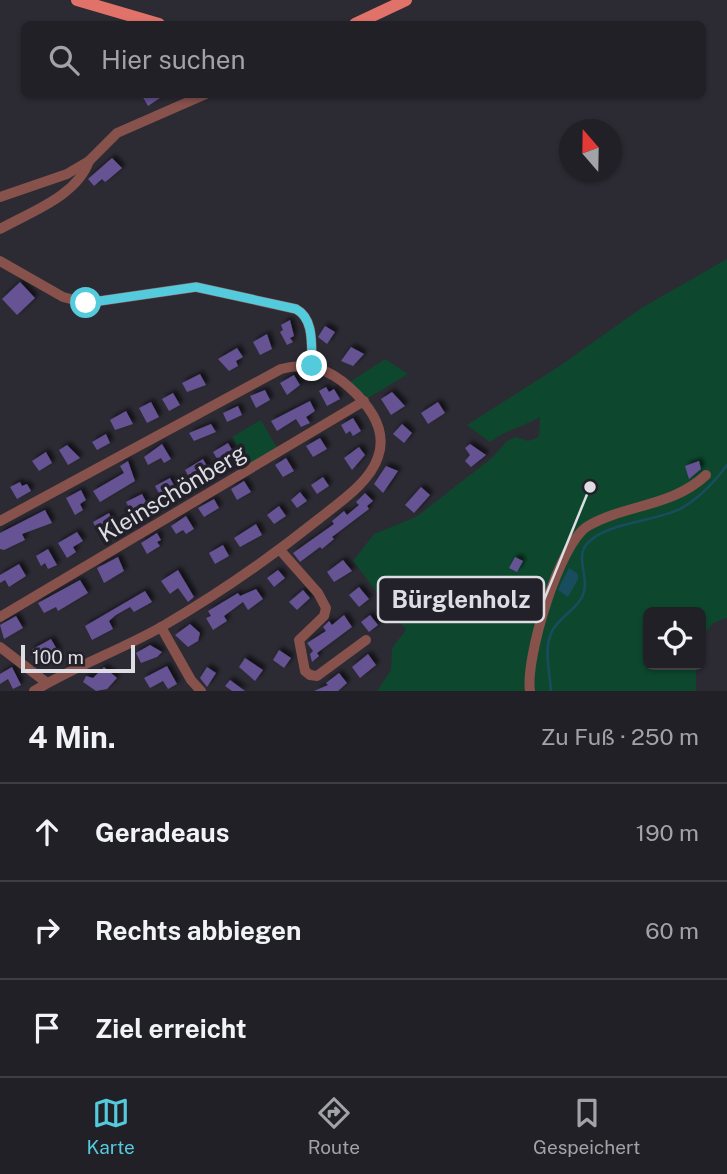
<!DOCTYPE html>
<html lang="de">
<meta charset="utf-8">
<style>
body{margin:0;font-family:"Public Sans",sans-serif;background:#29282e;color:#f1f3f6}
.controls{position:absolute;right:21px;bottom:21px;display:grid;overflow:hidden;border-radius:10px;box-shadow:0 2px 5px #0004}
.controls button{width:63px;height:63px;display:grid;place-items:center;padding:0;border:0;border-bottom:2px solid #3e3e43;background:#212026;color:#f1f3f6;font:35px sans-serif}
.compass{position:absolute;left:559px;top:119px;width:63px;height:63px;border-radius:50%;background:#212026;box-shadow:0 2px 5px #0004;rotate:340deg}
.scale{position:absolute;left:21px;bottom:18px;width:114px;box-sizing:border-box;padding-left:7px;border:4px solid #dedde3;border-top:0;font-size:19px;line-height:24px;white-space:nowrap;color:#dedde3;-webkit-text-stroke:5px #222029;paint-order:stroke}
.stop{position:absolute;width:21px;height:21px;margin:-16px;border:5px solid #54cadd;border-radius:50%;background:#fff}
.stop.end{background:#54cadd;border-color:#fff;box-shadow:0 2px 7px #0008}
.list{margin:0;padding:0;list-style:none}
h2{display:flex;justify-content:space-between;align-items:center;height:91px;margin:0;padding:0 28px;font-size:30px}
h2 small{font-size:23px;font-weight:400;color:#a2a3a7}
.list li{display:grid;grid-template-columns:46px 1fr auto;gap:21px;align-items:center;box-sizing:border-box;height:98px;padding:0 28px;border-top:2px solid #3e3e43}
.list b{display:block;font-size:26px;white-space:nowrap}
.list em{font-size:23px;font-style:normal;color:#a2a3a7}
.icon{flex:none;width:38px;height:38px;fill:none;stroke:currentColor;stroke-width:2;stroke-linecap:round;stroke-linejoin:round}
.map{position:relative;flex:none;width:727px;height:691px;overflow:hidden}
.search{position:absolute;background:#212026;box-shadow:0 2px 5px #0004;left:21px;right:21px;top:21px;height:77px;display:flex;align-items:center;gap:18px;box-sizing:border-box;padding:0 24px;border-radius:10px;color:#a2a3a7;font-size:26px}
.sheet{height:385px;background:#212026}
nav{display:flex;justify-content:space-around;align-items:center;box-sizing:border-box;height:98px;border-top:2px solid #3e3e43;background:#212026;font-size:19px;color:#a2a3a7}
nav a{display:grid;justify-items:center;gap:4px}
nav .on{color:#54cadd}
.map>svg:first-child{display:block}
.green{fill:#0d482e}
.water{fill:#184d60}
.lines{fill:none;stroke-linecap:round;stroke-linejoin:round}
.stream{stroke:#184d60;stroke-width:2.5}
.building{fill:#655294;filter:url(#shadow)}
.minor{stroke:#87514c;stroke-width:10}
.major{stroke:#e17269;stroke-width:12}
.route{stroke:#54cadd;stroke-width:9}
.labels{text-anchor:middle;dominant-baseline:central;stroke-width:7;stroke-linejoin:round;paint-order:stroke}
.street-label{font-size:23px;fill:#dedde3;stroke:#222029}
.leader{fill:none;stroke:#dedde3;stroke-width:2.5}
.callout-dot{fill:#dedde3;stroke:#222029;stroke-width:2.5}
.callout{fill:#222029;stroke:#dedde3;stroke-width:2.5}
.callout-label{font-size:24px;text-anchor:middle;font-weight:bold;fill:#dedde3}
</style>
<div class="map">
<svg width="727" height="691" viewBox="0 0 727 691">
<defs>
<filter id="shadow"><feDropShadow dx="3.5" dy="-3.5" stdDeviation="2" flood-color="#0009"/></filter>
</defs>
<rect width="100%" height="100%" fill="#2c2a33"/>
<!-- green -->
<g class="green">
<path d="M727,259V618L713,623L701,638V612H648V665H696V691H377L391,670L392,648L406,630L353,561L374,534L416,517L492,458L507,441L516,437L528,441L539,437L540,417C523,427 507,429 490,442L467,425L558,367L643,307Z"/>
<polygon points="385,359 408,374 368,398 350,382"/>
<polygon points="261,420 277,448 247,465 232,437"/>
</g>
<!-- water -->
<polygon class="water" points="569,568 578,574 578,579 568,597 558,590"/>
<g class="lines">
<!-- stream -->
<path class="stream" d="M551,691C550,672 542,645 554,628C562,616 575,610 582,597C591,580 575,559 586,545C604,522 655,522 680,509C700,498 714,483 727,465"/>
</g>
<!-- building -->
<g class="building">
<polygon points="141,94 166,94 148,106"/>
<polygon points="112,158 122,168 109,179 105,182 102,179 94,186 88,179"/>
<polygon points="20,282 35,298 17,315 2,299"/>
<polygon points="290,320 294,336 290,338 293,342 287,345 280,332 283,330 281,325"/>
<polygon points="325,326 335,332 327,344 318,337"/>
<polygon points="267,334 272,349 260,355 253,342"/>
<polygon points="351,347 364,354 353,366 341,361"/>
<polygon points="237,348 243,357 236,361 238,366 229,371 218,359"/>
<polygon points="200,374 206,385 187,392 182,383"/>
<polygon points="294,375 300,385 287,395 280,383"/>
<polygon points="326,387 329,392 334,389 340,399 327,406 319,391"/>
<polygon points="265,390 270,400 256,408 250,396"/>
<polygon points="392,392 405,406 391,415 381,399"/>
<polygon points="173,393 180,405 169,411 162,399"/>
<polygon points="310,401 315,411 306,417 310,423 301,427 296,419 277,431 271,421"/>
<polygon points="151,402 159,417 147,423 139,408"/>
<polygon points="438,402 445,413 428,424 421,413"/>
<polygon points="238,406 242,415 227,422 223,413"/>
<polygon points="126,411 133,424 115,430 110,420"/>
<polygon points="353,418 361,431 353,436 350,431 346,434 341,425"/>
<polygon points="211,424 216,432 194,441 189,433"/>
<polygon points="402,424 412,433 404,443 393,434"/>
<polygon points="106,434 110,443 97,450 92,442"/>
<polygon points="320,438 327,449 313,457 306,446"/>
<polygon points="228,443 236,456 219,462 213,452"/>
<polygon points="162,444 171,459 164,463 161,458 148,465 144,457"/>
<polygon points="470,444 486,455 471,467 465,461 470,455 465,448"/>
<polygon points="67,445 80,458 68,465 59,450"/>
<polygon points="359,447 365,455 352,470 344,458"/>
<polygon points="46,452 52,463 39,471 32,461"/>
<polygon points="286,458 294,471 283,477 275,465"/>
<polygon points="203,459 211,473 205,476 201,470 189,477 185,470"/>
<polygon points="128,461 135,481 100,502 93,491 124,473 120,466"/>
<polygon points="699,461 701,469 689,479 685,466"/>
<polygon points="386,466 398,471 383,493 374,484"/>
<polygon points="323,477 329,486 317,494 311,485"/>
<polygon points="170,478 178,492 170,497 168,493 161,497 155,486"/>
<polygon points="244,481 251,492 237,500 231,489"/>
<polygon points="20,482 22,486 27,484 31,491 17,499 10,487"/>
<polygon points="421,487 430,495 414,513 405,505"/>
<polygon points="81,490 86,500 80,504 83,510 75,515 66,498"/>
<polygon points="300,492 307,501 297,508 291,500"/>
<polygon points="365,493 373,501 367,506 369,509 332,537 334,539 322,549 320,547 300,562 293,553 334,524 332,521 344,511 347,515 359,505 356,502"/>
<polygon points="142,494 149,507 132,513 126,502"/>
<polygon points="214,499 219,508 204,517 198,508"/>
<polygon points="279,506 286,516 274,524 267,515"/>
<polygon points="45,510 52,523 22,534 25,540 4,550 0,549 0,533"/>
<polygon points="109,513 116,527 108,531 105,526 97,530 93,522"/>
<polygon points="186,516 194,529 186,534 183,530 176,534 171,526"/>
<polygon points="256,524 262,535 240,547 234,538"/>
<polygon points="77,532 83,541 73,547 76,552 67,558 58,543"/>
<polygon points="157,533 161,540 157,542 160,546 147,554 141,543"/>
<polygon points="223,545 229,556 215,564 209,553"/>
<polygon points="48,549 57,565 48,569 45,563 41,566 36,556"/>
<polygon points="118,557 124,571 104,583 97,568"/>
<polygon points="515,557 523,561 517,572 509,568"/>
<polygon points="343,560 352,571 334,582 327,572"/>
<polygon points="19,564 26,576 9,587 5,580 0,583 0,575"/>
<polygon points="178,570 194,597 188,602 178,588 170,594 161,581"/>
<polygon points="278,570 285,578 274,587 267,578"/>
<polygon points="80,580 88,593 58,611 56,607 44,613 38,603"/>
<polygon points="359,587 369,599 359,607 349,595"/>
<polygon points="256,589 263,599 248,610 243,602 224,616 227,621 213,630 206,618 211,616 208,611 238,593 240,596"/>
<polygon points="303,590 310,598 297,610 289,602"/>
<polygon points="145,591 152,602 134,612 130,607 116,615 109,621 113,629 92,640 85,626"/>
<polygon points="344,615 352,627 317,653 319,656 312,662 310,654 313,651 307,643 326,631 323,627 329,621 332,625"/>
<polygon points="370,615 378,625 369,632 361,622"/>
<polygon points="16,616 23,628 4,639 0,625"/>
<polygon points="190,624 200,633 198,641 188,647 175,635"/>
<polygon points="51,639 59,653 38,664 31,650"/>
<polygon points="150,645 162,652 157,657 141,663 136,653"/>
<polygon points="279,650 291,658 284,668 273,660"/>
<polygon points="368,654 376,665 360,678 352,667"/>
<polygon points="245,658 263,670 255,681 239,667"/>
<polygon points="167,666 177,684 168,689 163,681 150,688 144,678"/>
<polygon points="12,667 21,685 13,689 8,679 0,684 0,674"/>
<polygon points="104,667 117,678 107,689 96,691 83,682 86,676 93,678"/>
<polygon points="207,667 216,673 207,687 200,678"/>
<polygon points="339,673 347,683 338,691 314,691 328,685 326,683"/>
<polygon points="230,680 245,691 232,691 225,686"/>
</g>
<g class="lines">
<!-- minor -->
<g class="minor">
<polyline points="0,197 67,174 89,161 117,133 206,94"/>
<path d="M0,229C30,212 77,196 89,161"/>
<path d="M0,261L63,297L86,303L196,287L296,309C315,319 311,347 312,366"/>
<path d="M0,521L281,369C308,362 329,369 349,387C368,404 388,429 378,457C370,482 340,502 320,518C270,558 218,594 163,626C121,650 75,666 34,691"/>
<polyline points="280,550 318,593 326,608 324,616 299,640 305,671 310,675 317,676 366,640"/>
<polyline points="0,617 364,401"/>
<polyline points="161,627 191,680 201,691"/>
<polyline points="0,647 47,683"/>
<path d="M530,691C525,659 559,543 588,526C626,504 672,507 706,475"/>
</g>
<!-- major -->
<g class="major">
<polyline points="77,0 159,24"/>
<polyline points="355,24 406,0"/>
</g>
</g>
<g class="lines">
<!-- route -->
<path class="route" d="M86,303L196,287L296,309C315,319 311,347 312,366"/>
</g>
<g class="labels">
<!-- street labels -->
<g class="street-label">
<text transform="translate(172 493) rotate(-31)">Kleinschönberg</text>
</g>
</g>
<!-- callouts -->
<path class="leader" d="M590 487L544 600"/>
<circle class="callout-dot" cx="590" cy="487" r="7"/>
<rect class="callout" x="378" y="577" width="166" height="45" rx="7"/>
<g class="callout-label">
<text x="461" y="608">Bürglenholz</text>
</g>
</svg>
<div class="controls">
<button><svg class="icon" aria-label="locate" viewBox="0 0 24 24"><circle cx="12" cy="12" r="6"/><path d="M12 2v4M12 18v4M2 12h4M18 12h4"/></svg></button>
</div>
<svg class="compass" viewBox="-18 -18 36 36"><path d="M0-13l5 13h-10z" fill="#e53935"/><path d="M0 13l5-13h-10z" fill="#a2a3a7"/></svg>
<div class="scale">100 m</div>
<div class="stop" style="left:86px;top:303px"></div>
<div class="stop end" style="left:312px;top:366px"></div>
<div class="search"><svg class="icon" aria-label="search" viewBox="0 0 24 24"><circle cx="10" cy="10" r="6"/><path d="M15 15l6 6"/></svg>Hier suchen</div>
</div>
<section class="sheet">
<h2>4 Min.<small>Zu Fuß · 250 m</small></h2>
<ul class="list">
<li><svg class="icon" aria-label="ahead" viewBox="0 0 24 24"><path d="M12 20V5M6 11l6-6 6 6"/></svg><div><b>Geradeaus</b></div><em>190 m</em></li>
<li><svg class="icon" aria-label="right" viewBox="0 0 24 24"><path d="M7 20v-9h11M14 6l5 5-5 5"/></svg><div><b>Rechts abbiegen</b></div><em>60 m</em></li>
<li><svg class="icon" aria-label="arrive" viewBox="0 0 24 24"><path d="M6 21V4h12l-3 4 3 4H6"/></svg><div><b>Ziel erreicht</b></div></li>
</ul>
</section>
<nav>
<a class="on"><svg class="icon" aria-label="map" viewBox="0 0 24 24"><path d="M3 6l6-2 6 2 6-2v14l-6 2-6-2-6 2zM9 4v14M15 6v14"/></svg>Karte</a>
<a><svg class="icon" aria-label="directions" viewBox="0 0 24 24"><path d="M12 3l9 9-9 9-9-9zM9 14v-3h6M13 9l2 2-2 2"/></svg>Route</a>
<a><svg class="icon" aria-label="saved" viewBox="0 0 24 24"><path d="M7 4h10v16l-5-4-5 4z"/></svg>Gespeichert</a>
</nav>
